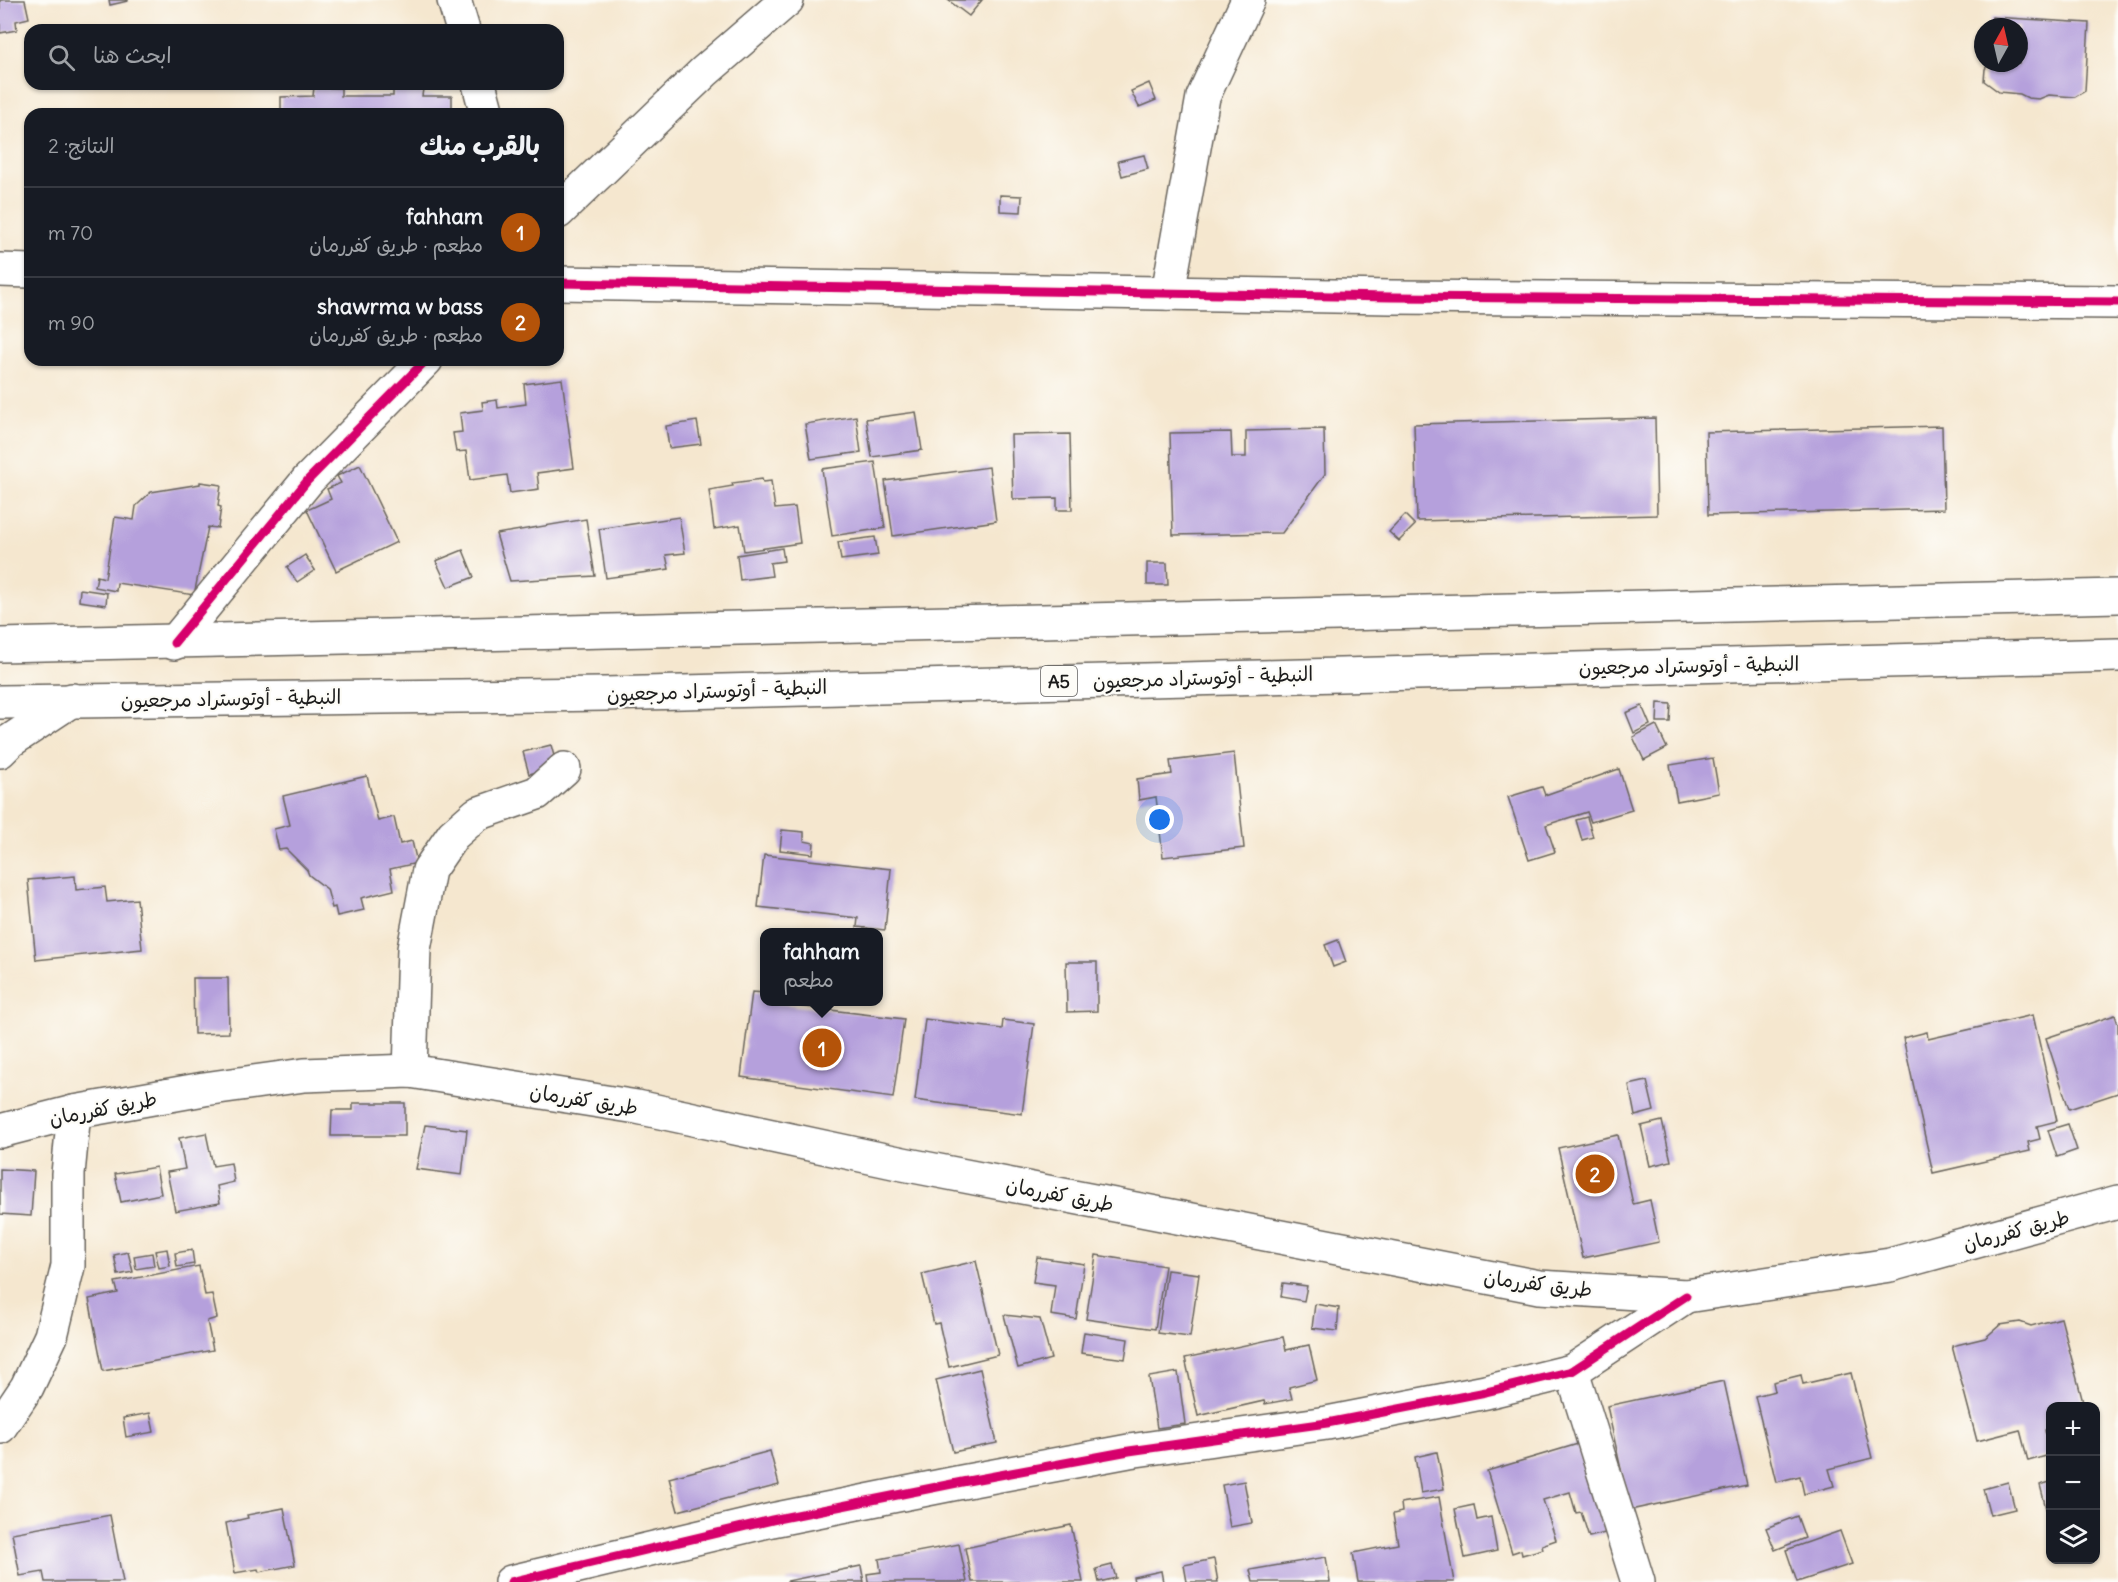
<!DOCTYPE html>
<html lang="ar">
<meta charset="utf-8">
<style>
body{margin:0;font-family:Delius,"Playpen Sans Arabic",sans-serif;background:#242831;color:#f1f3f6;direction:rtl}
.controls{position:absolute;right:18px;bottom:18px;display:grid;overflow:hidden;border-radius:12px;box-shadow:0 2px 4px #0004}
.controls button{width:54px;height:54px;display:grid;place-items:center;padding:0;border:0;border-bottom:2px solid #363941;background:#171b24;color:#f1f3f6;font:30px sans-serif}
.compass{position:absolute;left:1974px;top:18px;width:54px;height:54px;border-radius:50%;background:#171b24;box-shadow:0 2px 4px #0004;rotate:8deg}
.you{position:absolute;left:1160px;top:820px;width:21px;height:21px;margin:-15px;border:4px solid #fff;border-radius:50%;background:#1a73e8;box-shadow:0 0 0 9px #1a73e833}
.badge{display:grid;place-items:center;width:39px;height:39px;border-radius:50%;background:#b45309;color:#fff;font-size:20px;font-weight:700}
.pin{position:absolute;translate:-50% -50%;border:3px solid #fff;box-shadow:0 2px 6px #0006}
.popup{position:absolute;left:760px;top:928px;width:123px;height:78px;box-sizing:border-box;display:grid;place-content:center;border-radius:12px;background:#171b24;filter:drop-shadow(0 2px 4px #0005);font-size:20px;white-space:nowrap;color:#9ea1a6}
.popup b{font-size:22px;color:#f1f3f6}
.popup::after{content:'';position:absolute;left:50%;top:100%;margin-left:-12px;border:12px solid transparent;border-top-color:#171b24}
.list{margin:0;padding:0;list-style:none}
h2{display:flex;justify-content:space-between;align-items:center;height:78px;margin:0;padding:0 24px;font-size:26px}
h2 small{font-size:20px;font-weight:400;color:#9ea1a6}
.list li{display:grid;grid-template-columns:39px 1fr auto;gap:18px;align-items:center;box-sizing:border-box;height:90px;padding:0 24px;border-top:2px solid #363941}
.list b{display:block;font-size:22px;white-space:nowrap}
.list p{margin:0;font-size:20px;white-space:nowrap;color:#9ea1a6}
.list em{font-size:20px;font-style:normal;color:#9ea1a6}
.icon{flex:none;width:33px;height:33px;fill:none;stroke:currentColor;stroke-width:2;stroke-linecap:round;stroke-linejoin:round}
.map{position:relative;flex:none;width:2118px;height:1582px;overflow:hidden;direction:ltr}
.search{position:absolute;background:#171b24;box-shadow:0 2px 4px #0004;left:24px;top:24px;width:540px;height:66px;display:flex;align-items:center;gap:15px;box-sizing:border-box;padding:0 21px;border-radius:18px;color:#9ea1a6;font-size:22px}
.panel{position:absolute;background:#171b24;box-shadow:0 2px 4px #0004;left:24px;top:108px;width:540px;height:258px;border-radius:18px;direction:rtl}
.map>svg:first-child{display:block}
.building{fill:#b5a0dc}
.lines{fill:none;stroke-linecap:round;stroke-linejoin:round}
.street-casing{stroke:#68635b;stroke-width:36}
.secondary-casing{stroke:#68635b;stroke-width:36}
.highway-casing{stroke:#68635b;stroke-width:36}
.street{stroke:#fff;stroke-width:33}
.secondary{stroke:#fff;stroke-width:33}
.highway{stroke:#fff;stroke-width:33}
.cycleway-casing{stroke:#fdfcf7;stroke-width:13}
.cycleway{stroke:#d6006c;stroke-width:9}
.labels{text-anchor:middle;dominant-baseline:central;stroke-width:4.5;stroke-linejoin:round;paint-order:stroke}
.shield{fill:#fdfcf7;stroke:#605f5e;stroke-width:1.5}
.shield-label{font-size:18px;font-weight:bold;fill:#1c1c1c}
.street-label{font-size:20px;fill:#1c1c1c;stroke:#fdfcf7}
</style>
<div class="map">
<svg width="2118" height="1582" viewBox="0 0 2118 1582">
<rect width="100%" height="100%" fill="#fdfcf7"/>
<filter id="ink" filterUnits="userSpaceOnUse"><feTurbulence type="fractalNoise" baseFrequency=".0167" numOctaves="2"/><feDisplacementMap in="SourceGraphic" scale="12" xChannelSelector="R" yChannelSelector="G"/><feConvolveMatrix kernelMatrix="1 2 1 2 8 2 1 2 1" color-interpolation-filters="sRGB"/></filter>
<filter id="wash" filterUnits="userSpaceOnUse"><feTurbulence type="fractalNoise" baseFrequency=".008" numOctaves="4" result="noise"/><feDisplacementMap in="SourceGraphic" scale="24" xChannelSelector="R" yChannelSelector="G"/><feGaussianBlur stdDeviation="1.35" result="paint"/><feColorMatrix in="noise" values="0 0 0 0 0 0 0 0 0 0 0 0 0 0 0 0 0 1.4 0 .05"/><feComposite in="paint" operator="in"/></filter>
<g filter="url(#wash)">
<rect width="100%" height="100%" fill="#f5e7cf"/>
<g id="blocks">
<!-- building -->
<g class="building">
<polygon points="0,0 25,0 29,18 16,21 17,30 0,33"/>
<polygon points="109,0 128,0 128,1 110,5"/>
<polygon points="948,0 982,0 969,16"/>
<polygon points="1992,17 2089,23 2085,91 2075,97 2049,95 2039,99 2028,98 2020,94 1999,92 1984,81 1985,69 1989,63 2019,63 2019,27 1991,27"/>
<polygon points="1149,83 1156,100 1139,107 1131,91"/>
<polygon points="314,87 341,88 341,96 393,96 393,89 423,89 422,96 452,96 452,114 281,114 281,97 313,96"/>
<polygon points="1144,155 1148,169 1122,176 1118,161"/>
<polygon points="1000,195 1022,196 1021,212 1000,211"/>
<polygon points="562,379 574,468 537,473 539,489 510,493 507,475 470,480 466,451 456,452 453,433 462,432 460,413 483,410 482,402 497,400 498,408 526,404 524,384"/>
<polygon points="916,412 922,450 872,457 866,419"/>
<polygon points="856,416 861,452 811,459 805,424"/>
<polygon points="1655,418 1657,515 1417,521 1414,424"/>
<polygon points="697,421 701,444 669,448 666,426"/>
<polygon points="1942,426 1944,509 1708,515 1706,432"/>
<polygon points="1324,429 1325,474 1282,533 1173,535 1170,433 1231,432 1232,457 1246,457 1246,431"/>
<polygon points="1070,434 1072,510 1057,510 1057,498 1013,499 1011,435"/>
<polygon points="875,462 885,528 832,536 822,469"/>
<polygon points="360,465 397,542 336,571 307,510 331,499 327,489 341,483 337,476"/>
<polygon points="989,467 996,521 893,536 885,481"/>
<polygon points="762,479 763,482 771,481 775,509 795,507 800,543 744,551 740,525 714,529 709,490 733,486 732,483"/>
<polygon points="200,482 221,485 218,506 221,507 218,528 208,527 194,595 117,583 116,591 95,587 97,576 105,578 115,517 134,520 136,506 151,492 200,484"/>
<polygon points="1405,515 1415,525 1399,541 1389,532"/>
<polygon points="679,517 685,553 666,555 669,569 606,578 599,529"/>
<polygon points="586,519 595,576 510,581 496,534"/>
<polygon points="875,537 878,555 841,560 838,542"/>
<polygon points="782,548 784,561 770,563 772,576 740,580 737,555"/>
<polygon points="463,550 474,577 448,587 436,561"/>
<polygon points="305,555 315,570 297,582 287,567"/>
<polygon points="1147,563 1167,563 1168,585 1147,585"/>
<polygon points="80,589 107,593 106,605 79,601"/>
<polygon points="1658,703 1671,704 1670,722 1657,722"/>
<polygon points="1642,706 1650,725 1634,733 1626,713"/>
<polygon points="1656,725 1667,748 1644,760 1633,737"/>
<polygon points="551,745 557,767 529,774 523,752"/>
<polygon points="1234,753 1244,848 1163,857 1156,797 1139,800 1137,779 1172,774 1170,761"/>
<polygon points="1713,758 1719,793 1677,801 1670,765"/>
<polygon points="1619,769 1632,810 1591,822 1587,812 1546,825 1555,852 1529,860 1508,797 1542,787 1545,795"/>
<polygon points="367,776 378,821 394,817 400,844 412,841 417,863 390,869 394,890 361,898 364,910 337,916 335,907 332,908 327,889 309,875 307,870 286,849 279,850 274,829 290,825 283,796"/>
<polygon points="1587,817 1593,837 1582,840 1576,820"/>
<polygon points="782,830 804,832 804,841 814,843 813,854 780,850"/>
<polygon points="764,855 891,869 885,930 857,927 858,918 758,907"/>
<polygon points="75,876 76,890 105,887 107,902 137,899 142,949 36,960 28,880"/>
<polygon points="1338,940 1346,962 1333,967 1325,945"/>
<polygon points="1066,962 1097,962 1097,1011 1067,1012"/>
<polygon points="193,978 228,978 229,1033 194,1034"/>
<polygon points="752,992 765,993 765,1002 904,1019 893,1098 741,1077"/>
<polygon points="2033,1015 2057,1121 2037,1126 2040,1139 2028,1142 2030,1151 1933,1173 1903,1038 1927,1032 1928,1039"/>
<polygon points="2115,1015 2118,1024 2118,1093 2069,1109 2046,1038"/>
<polygon points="925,1019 1002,1029 1003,1020 1034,1024 1022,1114 915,1100"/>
<polygon points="1647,1081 1654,1111 1635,1116 1629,1085"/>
<polygon points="353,1103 405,1103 405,1136 331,1136 332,1110 353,1110"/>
<polygon points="1662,1121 1671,1161 1650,1166 1641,1126"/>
<polygon points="2068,1124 2077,1150 2057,1157 2048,1130"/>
<polygon points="425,1125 467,1130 462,1175 416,1169"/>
<polygon points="206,1133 213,1166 231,1163 234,1182 217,1186 220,1203 175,1211 167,1172 185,1169 179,1138"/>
<polygon points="1618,1135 1633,1204 1650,1200 1659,1242 1583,1258 1558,1148"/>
<polygon points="156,1167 161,1194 121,1202 115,1174"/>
<polygon points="0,1169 34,1171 31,1216 0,1214"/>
<polygon points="167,1249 170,1266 159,1268 155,1251"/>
<polygon points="192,1250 194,1264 177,1267 175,1253"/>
<polygon points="128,1252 133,1272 118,1275 114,1255"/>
<polygon points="152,1253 154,1266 136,1269 134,1256"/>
<polygon points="1096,1255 1165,1266 1155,1329 1086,1319"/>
<polygon points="1037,1257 1084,1264 1076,1319 1051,1315 1055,1285 1033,1282"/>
<polygon points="976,1261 998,1355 949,1367 939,1323 934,1324 922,1274"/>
<polygon points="199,1266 205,1295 212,1294 217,1318 207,1321 213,1350 103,1371 89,1299 118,1293 115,1282"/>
<polygon points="1167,1270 1199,1274 1190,1337 1158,1333"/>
<polygon points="1283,1283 1307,1286 1304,1301 1281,1297"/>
<polygon points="1315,1304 1339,1308 1337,1331 1312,1328"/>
<polygon points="1004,1315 1040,1319 1051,1359 1018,1368"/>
<polygon points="2061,1318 2084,1406 2050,1406 2050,1429 2045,1430 2050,1455 2028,1461 2020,1430 1977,1441 1952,1346 1985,1338 2000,1325 2020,1322 2031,1326"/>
<polygon points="1084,1332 1128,1339 1125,1359 1081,1353"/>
<polygon points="1283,1337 1286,1350 1309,1345 1317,1380 1289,1387 1292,1399 1265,1404 1264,1401 1198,1416 1185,1358"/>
<polygon points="980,1369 997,1443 953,1452 936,1380"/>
<polygon points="1178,1372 1185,1424 1157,1428 1149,1377"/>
<polygon points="1851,1373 1872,1458 1829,1469 1834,1486 1804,1494 1800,1476 1776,1482 1755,1396 1775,1391 1773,1382 1801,1375 1803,1384"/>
<polygon points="1724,1381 1747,1485 1630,1510 1607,1406"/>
<polygon points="150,1413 154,1432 126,1437 123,1418"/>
<polygon points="1578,1444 1605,1533 1589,1537 1581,1512 1576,1513 1570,1492 1543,1500 1556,1540 1542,1545 1543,1549 1522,1555 1521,1550 1512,1553 1487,1471"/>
<polygon points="770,1451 779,1485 678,1511 669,1478"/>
<polygon points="1437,1452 1444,1489 1421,1493 1415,1457"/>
<polygon points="1244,1481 1252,1523 1230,1527 1222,1485"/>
<polygon points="2008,1482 2015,1509 1990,1515 1983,1489"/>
<polygon points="2050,1482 2050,1511 2047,1512 2040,1485"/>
<polygon points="1439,1497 1454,1582 1358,1582 1353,1553 1398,1544 1393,1514 1402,1512 1401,1503"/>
<polygon points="1474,1505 1477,1520 1491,1517 1497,1551 1465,1558 1455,1509"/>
<polygon points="284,1508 295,1565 259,1572 258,1569 235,1573 226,1523 248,1518 247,1515"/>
<polygon points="110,1515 123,1582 45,1582 43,1572 20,1576 12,1533"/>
<polygon points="1797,1516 1805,1538 1775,1550 1766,1528"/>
<polygon points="1071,1525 1083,1582 972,1582 965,1548"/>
<polygon points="1840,1531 1852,1564 1797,1582 1786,1550"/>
<polygon points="959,1544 967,1582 868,1582 867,1574 881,1572 879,1559"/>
<polygon points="1326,1557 1330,1582 1253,1582 1250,1570"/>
<polygon points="1214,1559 1218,1582 1187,1582 1184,1565"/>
<polygon points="1112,1565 1116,1578 1099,1582 1096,1569"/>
<polygon points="861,1566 864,1582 787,1582 787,1581"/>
<polygon points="1161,1571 1163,1582 1134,1582 1133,1577"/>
</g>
</g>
</g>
<g filter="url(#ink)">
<use href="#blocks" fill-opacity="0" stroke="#68635b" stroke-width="1.5"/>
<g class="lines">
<!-- street casing -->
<g class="street-casing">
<g id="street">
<polyline points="454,0 463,30"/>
<polyline points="479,84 487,114"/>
<polyline points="558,212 704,72 787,0"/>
<polyline points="1168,293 1203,97 1248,0"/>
<polyline points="174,643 308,480 426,360"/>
<polyline points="0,751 10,741 72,700"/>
<polyline points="410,1071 414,949 429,870 453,835 477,814 537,793 564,769"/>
<polyline points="1572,1371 1638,1582"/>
<polyline points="0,1427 27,1387 51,1336 68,1266 68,1174 74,1112"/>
<polyline points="511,1582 772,1520 962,1482 1129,1451 1327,1423 1486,1392 1572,1371 1686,1296"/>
</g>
</g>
<!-- secondary casing -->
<g class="secondary-casing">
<g id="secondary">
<polyline points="0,270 30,271"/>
<polyline points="558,283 1391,297 2118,302"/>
<polyline points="0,1131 74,1112 204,1089 304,1075 410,1071 637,1107 903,1164 1539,1287 1686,1296 1890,1265 2118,1202"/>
</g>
</g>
<!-- highway casing -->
<g class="highway-casing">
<g id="highway">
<polyline points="0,645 2118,596"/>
<polyline points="0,702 605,694 2118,655"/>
</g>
</g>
<!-- street -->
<use href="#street" class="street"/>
<!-- secondary -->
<use href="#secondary" class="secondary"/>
<!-- highway -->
<use href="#highway" class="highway"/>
<!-- cycleway casing -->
<g class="cycleway-casing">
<g id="cycleway">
<polyline points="558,283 1391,297 2118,302"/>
<polyline points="174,643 308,480 426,360"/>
<polyline points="511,1582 772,1520 962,1482 1129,1451 1327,1423 1486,1392 1572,1371 1686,1296"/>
</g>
</g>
<!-- cycleway -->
<use href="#cycleway" class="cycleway"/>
</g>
</g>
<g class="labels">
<!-- shield labels -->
<rect class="shield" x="1041" y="666" width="36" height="30" rx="4.5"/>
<g class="shield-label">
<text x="1059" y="681">A5</text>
</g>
<!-- street labels -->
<g class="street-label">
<text transform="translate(1689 665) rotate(-1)">النبطية - أوتوستراد مرجعيون</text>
<text transform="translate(1203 677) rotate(-2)">النبطية - أوتوستراد مرجعيون</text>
<text transform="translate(717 690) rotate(-2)">النبطية - أوتوستراد مرجعيون</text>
<text transform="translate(231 698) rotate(-1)">النبطية - أوتوستراد مرجعيون</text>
<text transform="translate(584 1099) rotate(9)">طريق كفررمان</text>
<text transform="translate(103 1108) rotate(-11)">طريق كفررمان</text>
<text transform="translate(1060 1194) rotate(11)">طريق كفررمان</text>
<text transform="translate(2016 1230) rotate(-15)">طريق كفررمان</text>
<text transform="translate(1538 1283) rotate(7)">طريق كفررمان</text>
</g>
</g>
</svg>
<div class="controls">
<button>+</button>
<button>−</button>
<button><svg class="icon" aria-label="layers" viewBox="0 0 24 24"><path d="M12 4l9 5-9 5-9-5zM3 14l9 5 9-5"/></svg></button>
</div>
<svg class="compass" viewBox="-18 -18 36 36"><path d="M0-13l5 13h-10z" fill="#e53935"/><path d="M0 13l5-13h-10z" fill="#9ea1a6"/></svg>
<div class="you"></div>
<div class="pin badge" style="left:822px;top:1048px">1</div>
<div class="popup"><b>fahham</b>مطعم</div>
<div class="pin badge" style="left:1595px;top:1174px">2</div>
<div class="search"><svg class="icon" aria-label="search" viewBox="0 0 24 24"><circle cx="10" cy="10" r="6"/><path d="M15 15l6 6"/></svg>ابحث هنا</div>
<section class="panel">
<h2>بالقرب منك<small>النتائج: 2</small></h2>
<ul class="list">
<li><span class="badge">1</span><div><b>fahham</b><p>مطعم · طريق كفررمان</p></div><em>70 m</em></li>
<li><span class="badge">2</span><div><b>shawrma w bass</b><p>مطعم · طريق كفررمان</p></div><em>90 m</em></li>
</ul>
</section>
</div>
